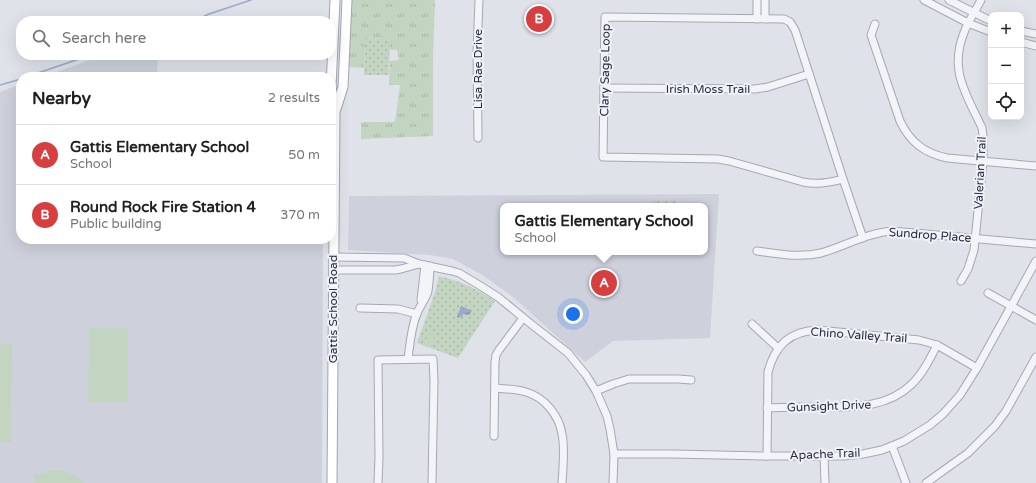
<!DOCTYPE html>
<meta charset="utf-8">
<style>
body{margin:0;font-family:"Varela Round",sans-serif;background:#f2f2f2;color:#202124}
.controls{position:absolute;right:12px;top:12px;display:grid;overflow:hidden;border-radius:8px;box-shadow:0 4px 16px #0002}
.controls button{width:36px;height:36px;display:grid;place-items:center;padding:0;border:0;border-bottom:1px solid #e0e0e0;background:#fff;color:#202124;font:20px sans-serif}
.you{position:absolute;left:573px;top:314px;width:14px;height:14px;margin:-10px;border:3px solid #fff;border-radius:50%;background:#1a73e8;box-shadow:0 0 0 6px #1a73e833}
.badge{display:grid;place-items:center;width:26px;height:26px;border-radius:50%;background:#d63e40;color:#fff;font-size:13px;font-weight:700}
.pin{position:absolute;translate:-50% -50%;border:2px solid #fff;box-shadow:0 1px 4px #0006}
.popup{position:absolute;left:500px;top:203px;width:208px;height:52px;box-sizing:border-box;display:grid;place-content:center;border-radius:8px;background:#fff;filter:drop-shadow(0 1px 3px #0005);font-size:13px;white-space:nowrap;color:#757577}
.popup b{font-size:15px;color:#202124}
.popup::after{content:'';position:absolute;left:50%;top:100%;margin-left:-8px;border:8px solid transparent;border-top-color:#fff}
.list{margin:0;padding:0;list-style:none}
h2{display:flex;justify-content:space-between;align-items:center;height:52px;margin:0;padding:0 16px;font-size:17px}
h2 small{font-size:13px;font-weight:400;color:#757577}
.list li{display:grid;grid-template-columns:26px 1fr auto;gap:12px;align-items:center;box-sizing:border-box;height:60px;padding:0 16px;border-top:1px solid #e0e0e0}
.list b{display:block;font-size:15px;white-space:nowrap}
.list p{margin:0;font-size:13px;white-space:nowrap;color:#757577}
.list em{font-size:13px;font-style:normal;color:#757577}
.icon{flex:none;width:22px;height:22px;fill:none;stroke:currentColor;stroke-width:2;stroke-linecap:round;stroke-linejoin:round}
.map{position:relative;flex:none;width:1036px;height:483px;overflow:hidden}
.search{position:absolute;background:#fff;box-shadow:0 4px 16px #0002;left:16px;top:16px;width:320px;height:44px;display:flex;align-items:center;gap:10px;box-sizing:border-box;padding:0 14px;border-radius:16px;color:#757577;font-size:15px}
.panel{position:absolute;background:#fff;box-shadow:0 4px 16px #0002;left:16px;top:72px;width:320px;height:172px;border-radius:16px}
.map>svg:first-child{display:block}
.built{fill:#ced1dc;fill-rule:evenodd}
.grass{fill:url(#grass-tufts)}
.park{fill:url(#park-dots)}
.pitch{fill:#c3d4c1}
.water{fill:url(#water-waves)}
.lines{fill:none;stroke-linecap:round;stroke-linejoin:round}
.stream{stroke:#9ac;stroke-width:1.5}
.minor-casing{stroke:#a5a8b4;stroke-width:9}
.major-casing{stroke:#9fa5b6;stroke-width:11}
.minor{stroke:#f3f4f8;stroke-width:7}
.major{stroke:#fff;stroke-width:9}
.labels{text-anchor:middle;dominant-baseline:central;stroke-width:4;stroke-linejoin:round;paint-order:stroke}
.street-label{font-size:12px;fill:#282e42;stroke:#f0f2f7}
</style>
<div class="map">
<svg width="1036" height="483" viewBox="0 0 1036 483">
<defs>
<pattern id="grass-tufts" width="24" height="20" patternUnits="userSpaceOnUse"><rect width="24" height="20" fill="#c3d4c1"/><path d="M3 7l-1-3M5 7V3M7 7l1-3M15 17l-1-3M17 17v-4M19 17l1-3" fill="none" stroke="#a8b6a7"/></pattern>
<pattern id="park-dots" width="8" height="8" patternUnits="userSpaceOnUse"><rect width="8" height="8" fill="#c3d4c1"/><path d="M2 2h.1M6 6h.1" fill="none" stroke="#a8b6a7" stroke-width="1.8" stroke-linecap="round"/></pattern>
<pattern id="water-waves" width="16" height="10" patternUnits="userSpaceOnUse"><rect width="16" height="10" fill="#9ac"/><path d="M0 5q4-4 8 0t8 0" fill="none" stroke="#7d8ba7"/></pattern>
</defs>
<rect width="100%" height="100%" fill="#e0e2ea"/>
<!-- built -->
<g class="built">
<polygon points="105,55 158,55 157,77 42,77"/>
<polygon points="21,84 21,239 323,239 322,483 0,483 0,92"/>
<path d="M719,194L710,338L613,341L585,362L514,298L484,276L453,259L430,255L348,250L349,196ZM503,206H705V252H503Z"/>
</g>
<!-- grass -->
<polygon class="grass" points="351,0 435,0 433,58 433,136 361,139 361,122 395,122 400,85 389,85 390,61 399,60 397,50 390,50 390,39 365,38 364,68 349,67"/>
<!-- park -->
<g class="park">
<polygon points="365,38 390,39 389,75 364,75"/>
<rect x="651" y="201" width="27" height="5"/>
<path d="M439,276C463,282 475,288 495,301L458,358L417,343L436,289Z"/>
</g>
<!-- pitch -->
<g class="pitch">
<polygon points="89,328 128,328 128,402 88,402"/>
<polygon points="428,333 435,335 431,347 424,345"/>
<polygon points="0,344 12,344 11,442 0,442"/>
<path d="M51,470C64,470 75,473 84,483H34V474H40Z"/>
</g>
<!-- water -->
<polygon class="water" points="461,306 472,311 469,315 463,314 462,317 460,316 459,318 457,317"/>
<g class="lines">
<!-- stream -->
<g class="stream">
<polyline points="194,21 209,14 251,0"/>
<polyline points="26,77 91,55"/>
<polyline points="0,85 21,79"/>
</g>
<!-- minor casing -->
<g class="minor-casing">
<g id="minor">
<polyline points="924,0 968,23 991,32"/>
<polyline points="949,0 991,21"/>
<polyline points="757,19 757,0"/>
<polyline points="765,19 765,0"/>
<path d="M875,24L871,35L900,121C910,142 924,153 947,158L1036,166"/>
<polyline points="1021,31 1036,34"/>
<polyline points="1021,42 1036,46"/>
<polyline points="604,88 755,89 768,87 809,74"/>
<polyline points="478,138 477,52 479,0"/>
<path d="M843,179C829,183 817,185 803,182L729,161L718,159L603,157L605,17L784,19L790,22L795,30L843,179L863,238"/>
<path d="M757,251C778,254 800,258 821,253C845,246 867,233 892,231L1036,244"/>
<polyline points="334,257 404,258 419,264 452,271 459,273 479,285 498,297 531,324 568,353 586,375 596,391 607,416 610,429 614,454 613,483"/>
<polyline points="334,270 395,270 401,269 419,264"/>
<path d="M961,281L968,269L974,250L983,161V135L982,128C966,93 948,70 965,30C969,20 976,10 981,0"/>
<polyline points="988,293 1036,320"/>
<polyline points="421,300 425,265"/>
<polyline points="360,308 398,309 417,314"/>
<polyline points="752,324 778,348"/>
<path d="M408,359C410,343 411,328 417,313C420,306 426,299 428,291C429,283 430,274 430,266"/>
<path d="M495,388C505,389 516,389 526,392C544,397 559,415 562,434C565,448 563,468 562,483"/>
<polyline points="596,391 613,384 629,379 678,379 691,380"/>
<path d="M767,408C784,407 802,407 819,407C852,407 886,409 912,384C923,373 930,359 937,345"/>
<polyline points="494,436 495,362 496,355 499,350 523,318"/>
<polyline points="892,446 906,483"/>
<polyline points="614,454 673,454 767,456 844,456 863,454 882,450 904,441 930,425 943,414 960,395 977,368 1036,261"/>
<path d="M767,456L768,372C775,345 790,331 818,330L919,340L937,345L977,368"/>
<polyline points="824,456 825,483"/>
<polyline points="378,483 379,457 378,360 433,359 434,381 432,483"/>
<polyline points="926,483 968,453 995,426 1006,411 1036,357"/>
</g>
</g>
<!-- major casing -->
<g class="major-casing">
<g id="major">
<polyline points="336,109 343,87 347,0"/>
<polyline points="332,483 335,110 331,87 335,0"/>
</g>
</g>
<!-- minor -->
<use href="#minor" class="minor"/>
<!-- major -->
<use href="#major" class="major"/>
</g>
<g class="labels">
<!-- street labels -->
<g class="street-label">
<text transform="translate(478 69) rotate(-90)">Lisa Rae Drive</text>
<text transform="translate(605 70) rotate(-89)">Clary Sage Loop</text>
<text x="708" y="89">Irish Moss Trail</text>
<text transform="translate(980 173) rotate(-87)">Valerian Trail</text>
<text transform="translate(930 235) rotate(4)">Sundrop Place</text>
<text transform="translate(333 309) rotate(-90)">Gattis School Road</text>
<text transform="translate(859 335) rotate(4)">Chino Valley Trail</text>
<text transform="translate(829 406) rotate(-2)">Gunsight Drive</text>
<text transform="translate(825 454) rotate(-2)">Apache Trail</text>
</g>
</g>
</svg>
<div class="controls">
<button>+</button>
<button>−</button>
<button><svg class="icon" aria-label="locate" viewBox="0 0 24 24"><circle cx="12" cy="12" r="6"/><path d="M12 2v4M12 18v4M2 12h4M18 12h4"/></svg></button>
</div>
<div class="you"></div>
<div class="pin badge" style="left:604px;top:283px">A</div>
<div class="popup"><b>Gattis Elementary School</b>School</div>
<div class="pin badge" style="left:539px;top:19px">B</div>
<div class="search"><svg class="icon" aria-label="search" viewBox="0 0 24 24"><circle cx="10" cy="10" r="6"/><path d="M15 15l6 6"/></svg>Search here</div>
<section class="panel">
<h2>Nearby<small>2 results</small></h2>
<ul class="list">
<li><span class="badge">A</span><div><b>Gattis Elementary School</b><p>School</p></div><em>50 m</em></li>
<li><span class="badge">B</span><div><b>Round Rock Fire Station 4</b><p>Public building</p></div><em>370 m</em></li>
</ul>
</section>
</div>
